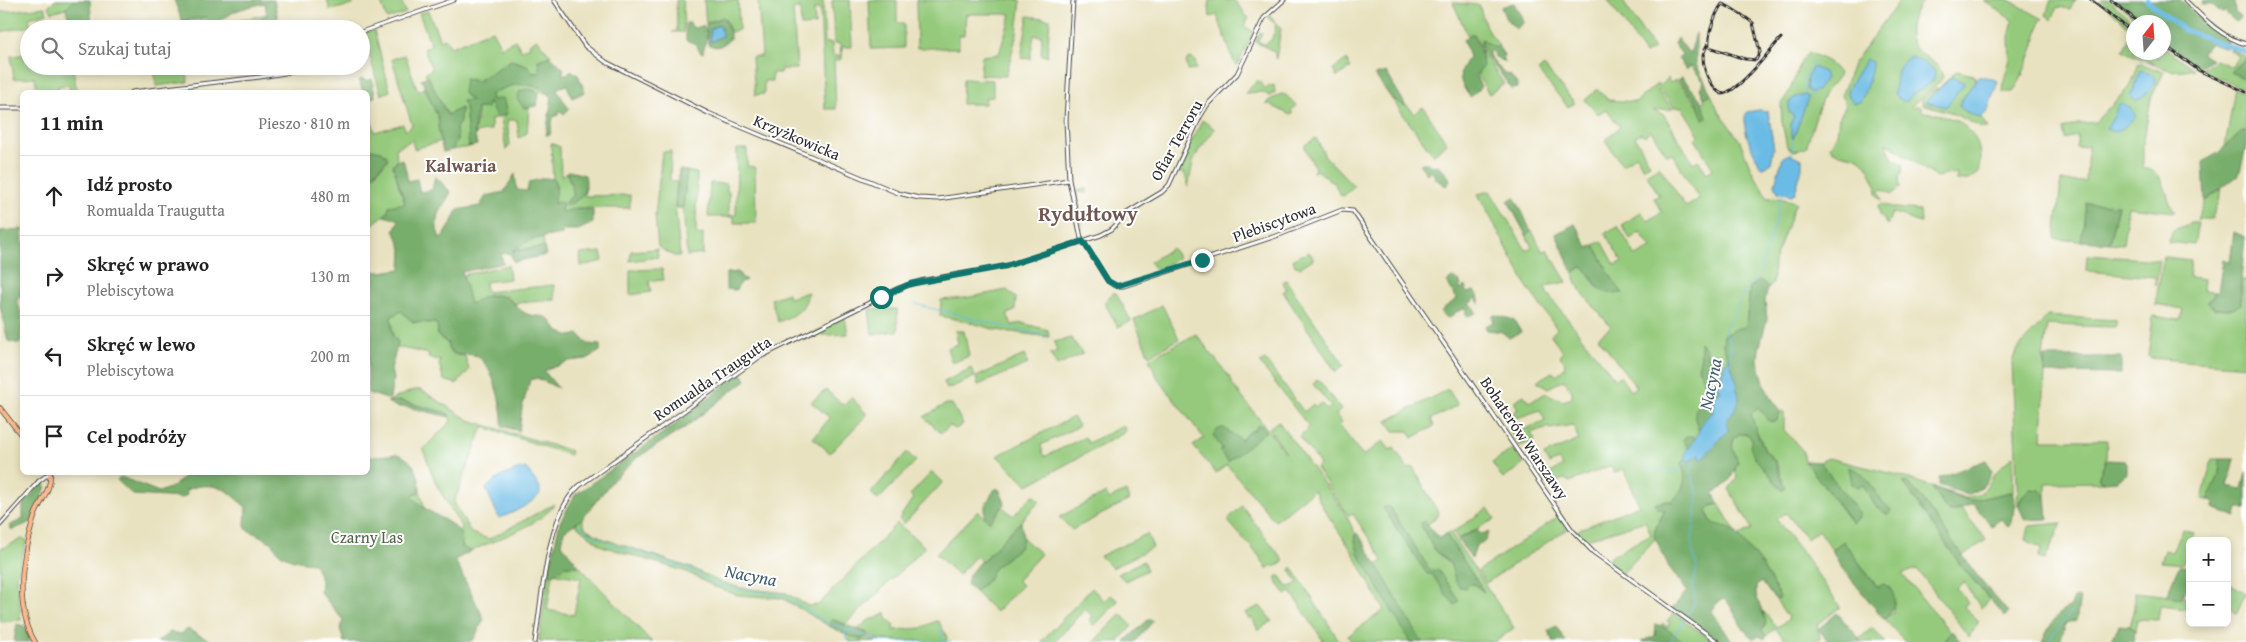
<!DOCTYPE html>
<html lang="pl">
<meta charset="utf-8">
<style>
body{margin:0;font-family:"Gentium Book Plus",serif;background:#f6f6f6;color:#222}
.controls{position:absolute;right:15px;bottom:15px;display:grid;overflow:hidden;border-radius:8px;box-shadow:0 2px 8px #0003}
.controls button{width:45px;height:45px;display:grid;place-items:center;padding:0;border:0;border-bottom:1px solid #e0e0e0;background:#fff;color:#222;font:25px sans-serif}
.compass{position:absolute;left:2126px;top:15px;width:45px;height:45px;border-radius:50%;background:#fff;box-shadow:0 2px 8px #0003;rotate:17deg}
.stop{position:absolute;width:15px;height:15px;margin:-11px;border:4px solid #0f766e;border-radius:50%;background:#fff}
.stop.end{background:#0f766e;border-color:#fff;box-shadow:0 1px 5px #0008}
.list{margin:0;padding:0;list-style:none}
h2{display:flex;justify-content:space-between;align-items:center;height:65px;margin:0;padding:0 20px;font-size:21px}
h2 small{font-size:16px;font-weight:400;color:#767676}
.list li{display:grid;grid-template-columns:32px 1fr auto;gap:15px;align-items:center;box-sizing:border-box;height:80px;padding:0 20px;border-top:1px solid #e0e0e0}
.list b{display:block;font-size:19px;white-space:nowrap}
.list p{margin:0;font-size:16px;white-space:nowrap;color:#767676}
.list em{font-size:16px;font-style:normal;color:#767676}
.icon{flex:none;width:28px;height:28px;fill:none;stroke:currentColor;stroke-width:2;stroke-linecap:round;stroke-linejoin:round}
.map{position:relative;flex:none;width:2246px;height:642px;overflow:hidden}
.search{position:absolute;background:#fff;box-shadow:0 2px 8px #0003;left:20px;top:20px;width:350px;height:55px;display:flex;align-items:center;gap:12px;box-sizing:border-box;padding:0 18px;border-radius:28px;color:#767676;font-size:19px}
.panel{position:absolute;background:#fff;box-shadow:0 2px 8px #0003;left:20px;top:90px;width:350px;height:385px;border-radius:8px}
.map>svg:first-child{display:block}
.green{fill:#95ca7c;stroke:#607a54;fill-rule:evenodd}
.forest{fill:#78ae6c;stroke:#526c4c;fill-rule:evenodd}
.water{fill:#6abbe5;stroke:#4a7388}
.lines{fill:none;stroke-linecap:round;stroke-linejoin:round}
.stream{stroke:#6abbe5;stroke-width:1}
.river{stroke:#6abbe5;stroke-width:5}
.minor-casing{stroke:#484641;stroke-width:5}
.major-casing{stroke:#484641;stroke-width:5.5}
.minor{stroke:#fff;stroke-width:3}
.major{stroke:#fcba8d;stroke-width:4}
.rail-casing{stroke:#2b2b2b;stroke-width:3}
.rail{stroke:#fff;stroke-width:1;stroke-dasharray:4;stroke-linecap:butt}
.route{stroke:#0f766e;stroke-width:6}
.labels{text-anchor:middle;dominant-baseline:central;stroke-width:4;stroke-linejoin:round;paint-order:stroke}
.street-label{font-size:16px;fill:#2b2b2b;stroke:#fff}
.park-label{font-size:16px;fill:#506347;stroke:#fff}
.neighbourhood-label{font-size:18px;font-weight:bold;fill:#705751;stroke:#fff}
.water-label{font-size:18px;font-style:italic;fill:#415d6c;stroke:#fff}
.district-label{font-size:21px;font-weight:bold;fill:#705751;stroke:#fff}
</style>
<div class="map">
<svg width="2246" height="642" viewBox="0 0 2246 642">
<rect width="100%" height="100%" fill="#fff"/>
<filter id="ink" filterUnits="userSpaceOnUse"><feTurbulence type="fractalNoise" baseFrequency=".02" numOctaves="2"/><feDisplacementMap in="SourceGraphic" scale="10" xChannelSelector="R" yChannelSelector="G"/><feConvolveMatrix kernelMatrix="1 2 1 2 8 2 1 2 1" color-interpolation-filters="sRGB"/></filter>
<filter id="wash" filterUnits="userSpaceOnUse"><feTurbulence type="fractalNoise" baseFrequency=".0096" numOctaves="4" result="noise"/><feDisplacementMap in="SourceGraphic" scale="20" xChannelSelector="R" yChannelSelector="G"/><feGaussianBlur stdDeviation="1.12" result="paint"/><feColorMatrix in="noise" values="0 0 0 0 0 0 0 0 0 0 0 0 0 0 0 0 0 1.4 0 .05"/><feComposite in="paint" operator="in"/></filter>
<g filter="url(#wash)">
<rect width="100%" height="100%" fill="#e9e2c0"/>
<!-- green -->
<g class="green">
<polygon points="56,0 74,0 66,8 52,12 48,6"/>
<polygon points="327,0 352,0 353,5 330,10"/>
<polygon points="380,0 401,0 406,13 387,19"/>
<polygon points="676,0 683,0 684,32 672,32 677,31"/>
<polygon points="704,0 738,0 739,30 730,32 726,20 712,20 706,24"/>
<polygon points="758,0 823,0 825,43 832,43 833,56 841,56 840,44 834,43 832,0 850,0 852,47 842,47 842,57 840,60 834,60 836,109 825,109 820,9 814,9 815,25 801,26 800,8 793,10 797,69 781,69 780,73 772,73 772,81 764,81 764,94 755,95 752,57 762,56"/>
<polygon points="869,0 897,0 897,23 904,23 904,48 871,49"/>
<polygon points="916,0 1021,0 1017,33 1006,76 980,75 982,56 999,54 1011,14 966,14 964,35 959,35 959,48 917,48"/>
<polygon points="1210,0 1234,0 1244,12 1243,14 1249,18 1244,26 1254,32 1237,66 1234,62 1217,15 1210,17 1209,7"/>
<polygon points="1608,0 1622,0 1654,49 1645,54"/>
<path d="M1900,0H1925C1911,10 1904,35 1916,49C1926,60 1939,61 1943,77C1937,89 1920,96 1911,107L1912,109L1916,106L1921,107L1923,112C1959,115 1988,134 1978,173L1968,180H1956L1957,173L1936,177C1917,165 1906,154 1886,143L1893,159L1903,164L1902,173L1899,175L1900,188L1891,195L1889,192L1881,189L1879,191L1882,201L1876,194C1878,187 1876,186 1873,179C1863,152 1857,159 1833,151L1830,147L1837,134L1839,118L1845,107L1842,94L1853,64Z"/>
<path d="M1984,0H2009L2043,19L2040,21C2041,29 2020,85 2013,92H2003L2004,80L2010,59L2009,37L2013,21Z"/>
<polygon points="2051,0 2075,0 2070,9 2057,7 2052,20 2046,15"/>
<polygon points="2100,0 2109,0 2134,22 2133,31"/>
<polygon points="1453,3 1479,5 1486,27 1499,46 1495,48 1482,39 1481,48 1474,34 1468,36"/>
<polygon points="45,7 47,13 29,18 31,26 0,32 0,12"/>
<polygon points="428,11 440,40 445,38 451,47 492,30 501,47 515,40 521,50 529,47 529,44 537,39 551,56 538,60 540,72 533,73 502,66 477,81 471,79 471,100 462,101 465,107 469,147 452,150 457,140 456,128 460,122 461,108 448,115 425,73 432,69 424,49 431,45 419,13"/>
<polygon points="267,14 250,27 252,29 205,29"/>
<polygon points="1028,16 1050,19 1047,56 1041,55 1042,36 1034,35 1030,59 1021,58"/>
<polygon points="1270,16 1281,29 1276,59 1274,51 1255,42 1260,32 1262,33 1258,41 1266,45 1268,42 1270,42 1276,29 1275,28 1276,24 1268,18"/>
<polygon points="206,17 212,25 185,29 182,21"/>
<polygon points="374,30 390,91 381,95 363,33"/>
<polygon points="2131,33 2133,35 2134,52 2154,53 2159,58 2160,53 2164,52 2164,47 2194,69 2171,71 2123,51"/>
<polygon points="2231,49 2246,57 2230,72 2246,79 2246,90 2199,69 2216,60 2232,67 2238,55 2229,50"/>
<polygon points="1481,50 1504,84 1489,94 1478,76"/>
<path d="M1809,52L1829,62L1839,73C1836,84 1828,86 1824,95C1816,112 1812,130 1806,148L1794,151L1787,147L1782,122L1781,104L1789,92L1802,60Z"/>
<polygon points="29,54 29,66 76,68 73,69 77,92 70,92 69,85 58,86 59,92 37,92 35,77 14,79 11,56"/>
<polygon points="405,55 418,91 425,88 439,120 438,127 442,141 414,149 412,140 396,148 397,161 394,163 398,184 405,203 388,212 368,228 368,196 370,190 368,181 387,161 386,155 371,149 368,155 368,109 375,132 403,124 406,131 412,125 392,59"/>
<polygon points="1190,58 1195,60 1196,70 1188,71 1186,61"/>
<polygon points="1346,60 1351,68 1337,77 1333,69"/>
<path d="M2139,63L2164,72L2151,98L2143,145V168C2146,169 2152,170 2155,172C2167,181 2166,201 2175,212L2128,207L2123,244L2109,243L2118,206L2087,203L2081,241L2055,239L2061,181L2086,182L2088,146L2076,148L2078,135L2065,139L2063,129L2078,124L2095,122L2131,85Z"/>
<polygon points="154,66 187,66 188,82 156,86"/>
<polygon points="1544,66 1575,103 1568,107 1538,71"/>
<polygon points="1956,71 1974,75 1976,79 1959,104 1962,110 1981,118 1988,128 1982,128 1950,112 1922,104 1922,99 1937,88 1937,90"/>
<path d="M1667,78L1670,83L1676,80L1696,103L1705,101L1704,98L1711,94L1718,110L1740,141L1751,169L1768,198L1775,197L1796,202L1774,262L1773,283L1768,288L1763,282L1750,288L1746,325L1743,328C1730,330 1726,332 1723,345L1729,359L1726,371L1720,377C1710,375 1709,366 1708,357L1701,356V376L1708,388L1699,398L1695,419L1700,434L1685,472V481L1682,490L1673,501H1661L1665,510L1655,530V539L1622,574L1608,563L1609,558L1651,534L1645,521L1584,540L1572,530L1576,531L1639,505L1624,469L1614,473L1612,467L1609,466L1570,482L1564,479L1547,485L1543,477L1563,466L1558,460L1549,464L1544,455L1579,440L1573,425L1549,429L1548,427L1531,433L1535,440L1520,446L1508,429L1516,422L1524,430L1545,420L1540,410L1517,418L1513,413L1518,409L1514,401L1524,395L1529,402L1546,393L1563,401L1572,398V391L1564,380L1548,388L1537,381L1552,372L1556,375L1564,369L1565,362L1560,357L1563,352L1551,335L1557,329L1528,288L1478,194L1490,191L1526,250L1532,247L1526,235L1532,231L1543,252L1547,249L1567,282L1545,286L1547,293L1615,379L1620,376L1630,391L1636,387L1598,337L1611,327L1580,290L1573,273L1581,267L1585,268L1597,287L1622,292C1609,279 1604,261 1594,245L1602,241L1615,265L1622,262L1605,233L1618,226L1636,256L1651,248L1640,232L1630,239L1622,225L1641,212L1648,221L1662,212L1654,198L1659,195L1646,174L1659,166L1686,207L1699,199L1672,153L1667,155L1651,131L1644,136L1641,133L1635,137L1650,164L1643,168L1636,155L1622,165L1605,140L1620,127L1606,109L1598,114L1585,100L1598,89L1608,100L1636,102L1658,83L1659,86ZM1659,90L1674,107H1682L1699,135L1695,139L1713,169L1707,173L1698,160L1693,163L1664,115L1653,110L1673,109L1658,92Z"/>
<polygon points="963,79 993,80 993,97 985,98 985,104 962,104"/>
<polygon points="1257,81 1261,82 1264,88 1274,85 1275,93 1269,96 1263,92 1245,93"/>
<path d="M524,83L545,89L546,93L539,91V95C533,88 528,89 520,91L524,108L529,107L527,133L519,138L517,120H507L510,145L506,150L501,118L507,114L492,100L490,94L514,84Z"/>
<polygon points="2235,89 2246,93 2246,132 2242,131 2225,147"/>
<polygon points="1281,94 1286,95 1296,105 1291,111 1293,114 1290,115 1269,104 1266,105 1268,101"/>
<polygon points="1391,98 1404,105 1405,104 1414,114 1423,107 1447,143 1433,155"/>
<polygon points="489,100 496,118 491,119 491,130 476,133 476,135 474,132 477,121 477,108 487,108"/>
<polygon points="1202,120 1215,129 1199,150 1193,162 1188,187 1185,174 1177,172"/>
<path d="M1316,138L1325,156L1354,186L1344,196L1340,195L1334,182C1327,180 1323,173 1316,170L1313,173L1315,168L1305,148V145Z"/>
<path d="M551,143L560,147L561,176L567,172L574,195L565,202L568,205C577,200 583,196 586,186L584,196L630,195V208H577L564,213L554,205V202L557,185L553,179Z"/>
<polygon points="737,149 747,149 747,166 755,167 756,223 734,223 734,217 708,217 710,183 727,184 727,192 729,192 729,215 736,215"/>
<polygon points="671,151 670,181 677,182 675,204 680,256 674,256 658,247 655,216 662,152"/>
<polygon points="687,171 697,173 696,228 697,235 703,234 703,254 687,256 683,209"/>
<polygon points="1087,188 1087,193 1076,192 1082,229 1074,192"/>
<polygon points="2222,189 2212,219 2197,219 2205,201"/>
<path d="M1881,204L1896,208L1920,210L1921,223C1910,221 1903,214 1892,213L1887,225L1880,215L1878,205Z"/>
<polygon points="2192,223 2198,223 2194,245 2168,242 2173,230"/>
<polygon points="543,237 544,247 511,251 527,241"/>
<polygon points="1172,248 1179,258 1155,270 1150,262"/>
<polygon points="657,249 658,257 630,261 631,251"/>
<polygon points="601,252 603,261 581,266 580,254"/>
<polygon points="1309,252 1313,257 1313,259 1301,267 1295,266 1293,259"/>
<polygon points="2087,255 2160,260 2156,285 2155,277 2086,271"/>
<polygon points="2164,257 2191,260 2189,277 2204,279 2203,291 2215,292 2212,298 2208,303 2214,309 2219,309 2242,299 2241,280 2246,280 2246,366 2150,358 2148,356 2153,316 2180,320 2183,309 2155,304"/>
<polygon points="508,265 510,279 485,282 486,292 554,285 555,300 516,303 516,305 506,296 469,305 463,275"/>
<polygon points="662,269 664,280 649,281 651,292 630,295 630,270"/>
<polygon points="1286,280 1344,365 1336,372 1283,292 1286,289 1283,282"/>
<polygon points="1007,290 1016,298 1015,311 1007,314 1012,325 1022,323 1048,330 1049,337 996,330 969,322 940,316 941,300 965,298"/>
<path d="M808,292C805,312 794,315 778,322L771,299L788,293L789,298Z"/>
<polygon points="1113,293 1116,293 1131,321 1118,327 1104,302"/>
<polygon points="1162,305 1179,339 1149,356 1134,320"/>
<polygon points="869,309 897,309 898,331 872,334"/>
<polygon points="401,311 413,322 435,323 438,327 437,335 448,344 448,349 455,355 465,356 469,370 457,384 444,380 439,364 441,361 428,358 429,354 397,347 398,342 393,336 391,317"/>
<path d="M2047,316L2116,320V327L2047,325L2043,358L2045,373L2042,440H2107L2106,460L2099,476V479L2104,482L2046,483V496L2040,490L2029,489L2024,494L2018,505L2012,362C2017,343 2036,333 2047,316Z"/>
<polygon points="845,318 848,334 810,336 810,334"/>
<polygon points="955,331 964,331 969,356 952,363 947,348 958,344"/>
<polygon points="1196,334 1230,378 1232,382 1231,383 1286,453 1269,428 1278,421 1344,511 1356,535 1377,565 1383,561 1380,555 1353,514 1349,516 1316,468 1320,464 1299,437 1309,427 1260,363 1265,360 1304,412 1313,404 1316,407 1321,403 1327,410 1331,406 1313,384 1318,379 1341,410 1336,415 1342,423 1339,425 1363,456 1383,441 1390,450 1394,448 1408,469 1413,467 1439,514 1428,524 1425,521 1421,523 1434,550 1452,566 1456,582 1474,584 1483,591 1446,534 1450,532 1514,628 1495,642 1352,642 1348,636 1384,610 1352,551 1323,508 1314,490 1275,521 1227,465 1216,473 1193,446 1204,438 1171,396 1157,377 1149,359"/>
<polygon points="1071,338 1083,354 1057,366 1050,354 1057,351 1054,342"/>
<polygon points="1024,355 1028,364 978,385 976,377"/>
<polygon points="971,368 975,377 947,389 944,382"/>
<polygon points="1448,389 1458,405 1431,419 1434,426 1413,438 1409,431 1394,431 1387,421"/>
<path d="M414,390H421L469,420L571,451L570,455L483,427L454,502L471,533L489,539L554,504C542,525 494,540 471,551L463,548L458,530L461,531L462,528L436,484L423,449L451,421L449,414L409,403L388,401Z"/>
<polygon points="826,390 843,405 851,397 866,413 865,417 830,453 813,438 830,418 811,402"/>
<polygon points="946,404 952,404 963,424 956,429 950,426 941,433 924,417"/>
<path d="M1758,407L1770,422L1777,420L1780,412L1784,411V430L1803,451L1805,461L1852,523L1861,516L1820,462L1828,458L1894,474L1966,498C1987,495 1987,483 1998,470C2002,465 2008,461 2013,456V494L2011,492L1970,501L1933,489L1946,509L1951,512L1962,509L1986,540L1962,556L1917,492L1959,563L1989,599L1981,608L1964,582L1956,588L1968,602L1964,607L1979,621L1969,637L1917,569L1902,574L1951,633L1943,642H1906L1884,619L1893,613L1894,601L1889,586L1877,587L1843,541L1832,550L1818,530L1807,539L1786,513L1776,519L1807,559L1840,607L1817,625L1820,638L1814,642H1788L1775,629L1766,636L1762,630L1766,624L1763,611L1777,627L1789,619L1774,597L1778,600L1780,597L1763,567L1738,536L1752,529L1729,489L1737,478L1735,468L1738,462L1732,447L1734,438L1739,434H1747L1752,438C1749,458 1764,466 1775,482L1783,480L1776,462L1765,450L1752,420L1751,414Z"/>
<polygon points="1073,417 1079,426 1041,445 1043,454 1046,456 1085,437 1088,443 1123,426 1125,429 1124,433 1028,485 997,456"/>
<polygon points="1513,449 1524,464 1503,479 1492,463"/>
<polygon points="907,452 916,461 878,500 871,493"/>
<polygon points="2212,459 2220,459 2219,475 2208,500 2202,499"/>
<polygon points="932,472 943,482 904,524 899,519 913,498 910,495"/>
<polygon points="420,491 425,509 412,497"/>
<polygon points="1126,491 1129,500 1072,530 1059,517 1106,493 1109,499"/>
<polygon points="1033,495 1040,501 982,562 976,556 958,575 936,554 978,511 990,522 1003,507 1013,516"/>
<path d="M1719,504L1737,534C1724,523 1711,530 1707,510L1709,507Z"/>
<polygon points="1242,506 1284,561 1274,567 1272,565 1267,569 1259,556 1227,520"/>
<polygon points="1488,508 1495,519 1458,539 1453,532"/>
<polygon points="1558,517 1567,529 1486,583 1478,571"/>
<polygon points="582,519 585,528 604,539 691,568 720,582 741,588 786,593 808,606 818,605 897,523 925,547 846,624 831,619 829,626 782,598 737,595 713,586 687,572 602,546 575,524"/>
<polygon points="2062,523 2045,560 2038,558 2042,548 2026,540 2029,526"/>
<polygon points="2183,529 2194,532 2183,564 2161,562 2165,550 2172,552"/>
<polygon points="1147,534 1153,547 1112,568 1100,556"/>
<polygon points="1023,538 1041,554 1017,580 1022,585 996,612 975,592 987,581 995,567 1020,547"/>
<polygon points="22,539 27,540 16,577 21,620 0,622 0,549"/>
<polygon points="1143,561 1147,570 1125,581 1118,574"/>
<polygon points="566,566 579,566 652,642 539,641 548,574 553,575 547,610 574,615 581,578 553,573"/>
<polygon points="1292,567 1340,642 1324,642 1291,592 1286,595 1275,578 1279,575 1288,588 1298,583 1290,570"/>
<polygon points="2231,584 2246,593 2236,614 2227,605 2227,591"/>
<polygon points="1092,588 1104,601 1111,595 1118,601 1094,626 1089,621 1093,616 1085,609 1055,642 1041,642"/>
<polygon points="2135,592 2187,598 2186,609 2160,606 2158,620 2137,619 2135,632 2130,626 2135,608"/>
<polygon points="1260,606 1272,621 1258,630 1252,618 1249,619 1245,613"/>
<polygon points="886,612 887,618 894,625 893,630 921,628 936,621 939,622 947,637 946,642 879,640 868,635 867,632 857,630 869,620 877,618"/>
<polygon points="1674,613 1710,639 1710,642 1684,642 1661,625 1663,623 1667,627 1670,623 1667,621"/>
<polygon points="1121,614 1132,626 1119,640 1121,642 1093,642"/>
<polygon points="1872,628 1885,642 1860,642 1859,639"/>
<polygon points="844,633 859,639 866,637 877,641 850,642"/>
</g>
<!-- forest -->
<g class="forest">
<polygon points="74,0 90,0 92,29 71,29 66,8"/>
<path d="M174,0H274L280,29H252L250,26L267,16L265,3C253,6 239,8 229,15C221,20 221,21 211,24L206,17L182,21Z"/>
<polygon points="2114,0 2145,0 2183,30 2227,46 2226,48 2212,43 2201,53 2212,59 2196,67 2164,42 2164,22 2140,22"/>
<polygon points="2148,0 2181,0 2196,15 2228,40 2228,45 2185,29"/>
<polygon points="2203,0 2229,0 2234,2 2235,12 2240,18 2236,22 2225,12 2221,13 2212,4 2202,4"/>
<polygon points="1514,3 1524,22 1516,29 1506,19 1501,7"/>
<path d="M723,17L730,32V39C722,45 719,50 708,44L706,24ZM718,24L721,28L722,36L711,42L710,30Z"/>
<polygon points="686,23 690,23 693,28 703,26 707,33 703,53 700,52 696,44 686,40"/>
<path d="M1472,33L1480,49L1483,65L1476,76L1481,87L1470,97C1459,82 1456,73 1469,57L1463,40Z"/>
<polygon points="1696,33 1696,64 1711,94 1704,98 1700,88 1704,82 1691,66 1686,70 1678,58 1682,54 1674,44 1677,38 1690,54"/>
<polygon points="1481,39 1495,48 1498,46 1504,55 1503,58 1504,62 1494,56 1492,50 1489,52 1489,55 1504,74 1510,75 1518,85 1517,88 1512,89 1481,48"/>
<path d="M551,56L564,69L562,74H568L571,70L578,75L585,92L572,98L567,85L558,88L557,90L569,109L564,114L560,111L559,115L553,117L550,135H546L552,96L546,93L544,89C519,82 514,83 491,94L492,100L503,98L507,114L496,118L489,101L487,108H477L474,132L477,145L469,147L465,107L462,101L471,100L463,93L465,79L478,81L511,60L527,65L533,73L540,72L538,60Z"/>
<polygon points="2246,58 2246,79 2230,72"/>
<polygon points="1386,72 1405,104 1405,106 1391,98 1375,75"/>
<polygon points="428,76 447,115 461,108 460,122 456,128 457,140 452,150 443,152 438,127 439,120 421,79"/>
<polygon points="1682,77 1701,100 1707,117 1703,119 1697,102 1678,80"/>
<polygon points="362,79 367,81 372,79 375,97 368,98 368,92 363,92 359,80"/>
<polygon points="528,89 535,91 539,95 537,106 524,108 517,99 520,91"/>
<polygon points="2242,131 2246,132 2246,147 2239,175 2205,201 2203,162 2218,153"/>
<polygon points="371,149 382,151 388,158 368,181 368,155"/>
<path d="M401,159L404,162L408,181L417,179L420,192L432,190L435,176L451,192C443,208 430,221 441,239L450,226L457,210L480,206L486,196L504,192L515,174L517,190L527,191L529,182L545,178L553,179C559,189 554,194 554,204L558,202L563,203L561,211L563,212L577,208L593,210V223L578,230H562V234L532,239L512,251L544,247L546,255L514,262L510,253L501,254L503,263L462,272L470,304C485,296 497,289 513,303C516,306 521,311 525,313C541,321 546,308 557,331L571,336L579,334L588,344L600,345V351L587,359L569,361L544,371L558,388L537,378L530,380L522,408L519,431L502,426C504,410 492,359 474,355C462,353 461,359 448,349V343L437,335L438,327L435,323L413,322L401,311L391,317L393,336L398,342L391,369L393,379L390,398L387,399L368,393V271L380,272L401,269L402,249L394,230L399,220L384,216L388,212L389,206L405,203L393,166L394,163Z"/>
<polygon points="1422,163 1428,163 1431,166 1438,165 1449,177 1450,181 1446,186 1436,179 1432,171 1427,174 1420,165"/>
<polygon points="679,170 687,171 683,209 675,207"/>
<path d="M569,171L585,175C589,192 580,200 566,206L565,202L574,195L567,172Z"/>
<polygon points="1514,197 1521,209 1531,232 1526,235 1508,201"/>
<polygon points="2086,203 2118,205 2109,243 2081,241"/>
<path d="M1575,224L1588,248L1594,245C1604,261 1610,279 1623,293C1597,296 1598,284 1585,268L1581,267L1573,273L1556,234Z"/>
<path d="M22,229C23,244 27,291 17,300L22,318L20,344L8,341L0,306V231Z"/>
<path d="M2234,232L2245,237L2241,280V304C2230,311 2217,313 2208,303V300L2212,298L2215,292L2218,291L2223,260L2230,261Z"/>
<polygon points="738,272 742,278 746,279 745,281 740,282 736,290 726,289 726,273"/>
<polygon points="1452,278 1459,281 1461,285 1459,288 1462,289 1464,286 1467,288 1465,290 1467,293 1474,291 1478,295 1480,305 1476,298 1469,304 1474,308 1476,313 1468,316 1466,314 1466,308 1456,312 1449,318 1443,316 1441,312 1444,308 1457,299 1447,282"/>
<path d="M1759,280L1763,282L1768,288L1765,300L1767,319L1759,349L1758,361L1765,387L1780,412L1777,420L1770,422L1758,407L1751,414L1759,438L1765,450L1775,462L1785,489L1782,490L1754,457L1750,446L1752,438L1747,434H1739L1734,438L1732,446L1738,462C1731,479 1729,485 1713,493L1719,504L1713,505L1707,510L1709,518L1714,524L1731,529L1737,534L1763,567L1780,597L1778,600L1772,596L1762,582L1756,586V595L1766,621L1762,630L1766,636L1765,639L1759,636L1754,639C1737,628 1737,609 1724,599L1718,601L1712,611L1732,642H1721L1672,609L1687,591L1669,567L1654,535L1655,530L1665,510L1657,508L1655,503L1673,501C1683,489 1689,480 1681,464L1691,453L1683,440L1686,436H1693L1697,442C1702,429 1694,425 1695,413C1697,398 1703,399 1708,388L1698,368L1701,356L1700,342L1706,349L1712,372L1720,377L1726,371L1729,359L1723,345L1724,333L1726,334L1737,328H1743L1746,325L1750,288Z"/>
<polygon points="1496,315 1514,320 1521,332 1509,338 1502,332 1487,330 1485,326 1494,322 1492,316"/>
<polygon points="2044,357 2121,357 2121,374 2045,373"/>
<polygon points="741,372 746,380 683,429 638,457 613,480 582,519 564,531 561,543 579,566 566,566 553,575 548,574 560,522 575,495 673,426"/>
<polygon points="400,401 444,412 449,414 450,417 407,407 397,407 387,402"/>
<path d="M1258,425L1262,426L1266,431L1228,462L1220,452L1222,448L1213,436C1215,431 1218,428 1224,428L1241,440L1247,433L1254,430Z"/>
<path d="M397,454C414,459 420,475 420,491L412,497C424,512 449,519 459,531C462,536 462,541 462,547L471,551L455,560L484,619L474,639L469,642H344L340,628L343,620L320,592L321,580L314,563C299,562 278,559 273,543C263,539 257,533 247,530L245,526L246,507C242,504 239,501 235,497C221,484 202,483 186,490L187,495L182,498L133,495L117,480L121,477L159,492L174,486L187,473L368,472V457Z"/>
<polygon points="2220,459 2235,459 2228,486 2242,489 2246,473 2246,509 2238,509 2236,517 2213,508 2214,501 2208,500 2219,475"/>
<path d="M1986,460L1992,471C1988,484 1980,489 1968,495L1939,485V478Z"/>
<polygon points="2106,460 2126,461 2126,474 2121,478 2118,478 2118,481 2104,482 2099,479 2099,476"/>
<polygon points="1805,461 1820,462 1861,516 1852,523"/>
<path d="M1849,467C1866,472 1870,486 1880,498C1883,503 1888,506 1891,510L1888,515L1875,506L1863,485L1857,487L1852,484Z"/>
<path d="M43,482L46,485C45,495 34,510 31,522L12,530L9,526L23,519V504Z"/>
<polygon points="1903,482 1908,483 1917,492 1981,581 2008,612 2005,617 1959,563"/>
<polygon points="1932,488 1970,501 2011,492 2015,500 2012,523 2008,527 2001,519 1992,526 1973,504 1950,512 1946,509"/>
<polygon points="995,489 999,489 1005,503 990,522 985,517 985,505"/>
<polygon points="2029,489 2040,490 2046,496 2048,519 2025,520 2018,505 2024,494"/>
<polygon points="1389,506 1430,570 1438,570 1459,600 1455,605 1446,595 1432,574 1427,574 1383,508"/>
<polygon points="1021,521 1023,538 1020,547 995,567 987,581 975,592 967,585 969,575 981,560 982,562"/>
<polygon points="1425,521 1439,538 1446,534 1484,592 1474,584 1469,584 1466,588 1460,587 1456,582 1450,563 1434,550 1422,527 1421,523"/>
<polygon points="1477,530 1481,534 1489,532 1485,541 1476,545 1472,559 1458,539"/>
<polygon points="1358,533 1422,642 1410,642 1358,553 1354,536"/>
<path d="M1843,541L1877,587L1884,584C1899,592 1896,610 1884,619L1841,567L1832,550Z"/>
<polygon points="2179,566 2190,567 2190,579 2181,598 2166,596"/>
<path d="M2074,598H2080L2076,621L2066,624L2060,642H2042C2047,631 2058,609 2070,608Z"/>
<polygon points="1837,613 1859,638 1860,642 1829,642 1818,629"/>
<polygon points="1150,618 1153,621 1135,642 1124,642"/>
<polygon points="831,619 869,634 863,639 852,637 829,626"/>
<polygon points="17,624 24,626 31,642 14,642"/>
<polygon points="1656,624 1666,628 1684,642 1641,642 1655,636"/>
<polygon points="2119,625 2130,626 2135,632 2133,642 2111,642"/>
<polygon points="1556,626 1566,642 1553,642 1548,631"/>
<polygon points="187,629 214,642 157,642 170,632 181,634"/>
<polygon points="1952,631 1960,641 1961,642 1943,642"/>
</g>
<!-- water -->
<g class="water">
<polygon points="720,24 722,36 710,42 711,29"/>
<path d="M1911,57L1925,63L1935,71L1934,80C1925,89 1914,90 1907,101H1902L1894,94C1896,78 1896,64 1911,57Z"/>
<path d="M1866,59L1872,62C1872,72 1865,94 1860,102L1855,103L1849,98L1847,90Z"/>
<polygon points="1813,67 1824,72 1826,78 1817,91 1809,92 1806,89 1807,76"/>
<path d="M2140,70L2150,73L2156,78C2155,89 2145,95 2136,101L2129,96L2134,90Z"/>
<polygon points="1952,77 1965,83 1946,107 1925,102"/>
<polygon points="1978,77 1986,77 1998,81 1987,112 1981,118 1962,110 1959,104"/>
<path d="M1806,95L1808,98L1793,139C1791,131 1789,123 1794,116L1789,113V102L1795,97Z"/>
<polygon points="2121,104 2130,108 2136,116 2123,128 2114,132 2106,129 2114,116 2118,105"/>
<path d="M1759,110L1768,111L1774,149L1771,163L1764,167L1760,166C1754,151 1739,128 1747,112Z"/>
<polygon points="1790,154 1802,159 1802,168 1795,193 1791,195 1778,192 1775,184 1783,157"/>
<path d="M1729,359L1738,386L1736,388C1744,404 1733,408 1727,422L1728,431L1701,460L1700,454L1689,461L1685,458V452C1699,441 1698,421 1713,412V395L1721,391L1720,388L1716,390L1715,387L1720,383L1724,364Z"/>
<path d="M526,468L540,487V494C533,503 510,515 499,518L486,489C494,478 513,470 526,468Z"/>
</g>
<g class="lines">
<!-- stream -->
<g class="stream">
<polyline points="1805,95 1803,79 1814,60"/>
<polyline points="1808,98 1813,92"/>
<polyline points="1792,155 1793,139"/>
<polyline points="1760,272 1783,193"/>
<path d="M915,303C930,310 944,310 960,315C990,324 1017,329 1048,336"/>
<polyline points="1731,363 1730,342 1724,331 1747,288 1757,276"/>
<polyline points="1643,463 1653,471 1657,472 1663,469 1679,471 1688,459"/>
<polyline points="578,523 589,533 613,545 692,570 709,581 725,587 785,596 828,623 879,641 951,642"/>
<polyline points="842,628 849,642"/>
<polyline points="940,628 943,641"/>
<polyline points="1670,642 1693,606 1695,598 1693,587 1697,565 1693,553 1692,541 1698,497 1691,471 1695,456"/>
<polyline points="2051,642 2052,636 2072,611"/>
</g>
<!-- river -->
<polyline class="river" points="2147,0 2184,30 2246,52"/>
</g>
</g>
<g filter="url(#ink)">
<g class="lines">
<!-- minor casing -->
<g class="minor-casing">
<g id="minor">
<polyline points="554,0 585,46 606,62 708,113 898,193 919,198 938,199 1069,180"/>
<polyline points="1073,0 1066,120 1069,180 1081,238 1108,281 1115,286 1124,286 1279,235 1342,210 1353,211 1572,530 1593,552 1718,642"/>
<path d="M2185,0C2202,17 2222,38 2246,44"/>
<polyline points="361,32 454,0"/>
<polyline points="132,92 260,77 304,70 312,66"/>
<polyline points="0,108 22,108"/>
<polyline points="0,525 39,481 50,473"/>
<path d="M535,642C542,599 546,515 579,486L758,358L899,288L920,281L1006,266L1101,235L1112,229L1127,213L1162,192L1169,185L1200,117L1208,104L1237,74L1264,18L1284,0"/>
</g>
</g>
<!-- major casing -->
<g class="major-casing">
<g id="major">
<polyline points="0,408 22,436"/>
<path d="M35,642C13,604 22,555 35,515C41,500 52,489 50,472"/>
</g>
</g>
<!-- minor -->
<use href="#minor" class="minor"/>
<!-- major -->
<use href="#major" class="major"/>
<!-- rail casing -->
<g class="rail-casing">
<g id="rail">
<polyline points="2091,0 2134,33"/>
<polyline points="2111,0 2138,22"/>
<path d="M1722,4C1726,4 1748,19 1753,23L1760,52L1756,60L1745,59L1709,47C1707,35 1715,14 1722,4Z"/>
<path d="M1709,41C1707,45 1704,51 1703,56C1703,69 1710,88 1722,94C1740,91 1768,52 1781,38"/>
<polyline points="2164,45 2200,71 2246,92"/>
</g>
</g>
<!-- rail -->
<use href="#rail" class="rail"/>
</g>
</g>
<g class="lines" filter="url(#ink)">
<!-- route -->
<polyline class="route" points="881,297 910,284 1006,266 1083,241 1108,281 1117,286 1202,260"/>
</g>
<g class="labels">
<!-- street labels -->
<g class="street-label">
<text transform="translate(797 137) rotate(23)">Krzyżkowicka</text>
<text transform="translate(1176 140) rotate(-61)">Ofiar Terroru</text>
<text transform="translate(1274 222) rotate(-20)">Plebiscytowa</text>
<text transform="translate(712 378) rotate(-34)">Romualda Traugutta</text>
<text transform="translate(1525 438) rotate(56)">Bohaterów Warszawy</text>
</g>
<!-- park labels -->
<g class="park-label">
<text x="367" y="537">Czarny Las</text>
</g>
<!-- neighbourhood labels -->
<g class="neighbourhood-label">
<text x="461" y="165">Kalwaria</text>
</g>
<!-- water labels -->
<g class="water-label">
<text transform="translate(1710 384) rotate(-78)">Nacyna</text>
<text transform="translate(751 575) rotate(11)">Nacyna</text>
</g>
<!-- district labels -->
<g class="district-label">
<text x="1088" y="213">Rydułtowy</text>
</g>
</g>
</svg>
<div class="controls">
<button>+</button>
<button>−</button>
</div>
<svg class="compass" viewBox="-18 -18 36 36"><path d="M0-13l5 13h-10z" fill="#e53935"/><path d="M0 13l5-13h-10z" fill="#767676"/></svg>
<div class="stop" style="left:881px;top:297px"></div>
<div class="stop end" style="left:1202px;top:260px"></div>
<div class="search"><svg class="icon" aria-label="search" viewBox="0 0 24 24"><circle cx="10" cy="10" r="6"/><path d="M15 15l6 6"/></svg>Szukaj tutaj</div>
<section class="panel">
<h2>11 min<small>Pieszo · 810 m</small></h2>
<ul class="list">
<li><svg class="icon" aria-label="ahead" viewBox="0 0 24 24"><path d="M12 20V5M6 11l6-6 6 6"/></svg><div><b>Idź prosto</b><p>Romualda Traugutta</p></div><em>480 m</em></li>
<li><svg class="icon" aria-label="right" viewBox="0 0 24 24"><path d="M7 20v-9h11M14 6l5 5-5 5"/></svg><div><b>Skręć w prawo</b><p>Plebiscytowa</p></div><em>130 m</em></li>
<li><svg class="icon" aria-label="left" viewBox="0 0 24 24"><path d="M17 20v-9H6M10 6l-5 5 5 5"/></svg><div><b>Skręć w lewo</b><p>Plebiscytowa</p></div><em>200 m</em></li>
<li><svg class="icon" aria-label="arrive" viewBox="0 0 24 24"><path d="M6 21V4h12l-3 4 3 4H6"/></svg><div><b>Cel podróży</b></div></li>
</ul>
</section>
</div>
